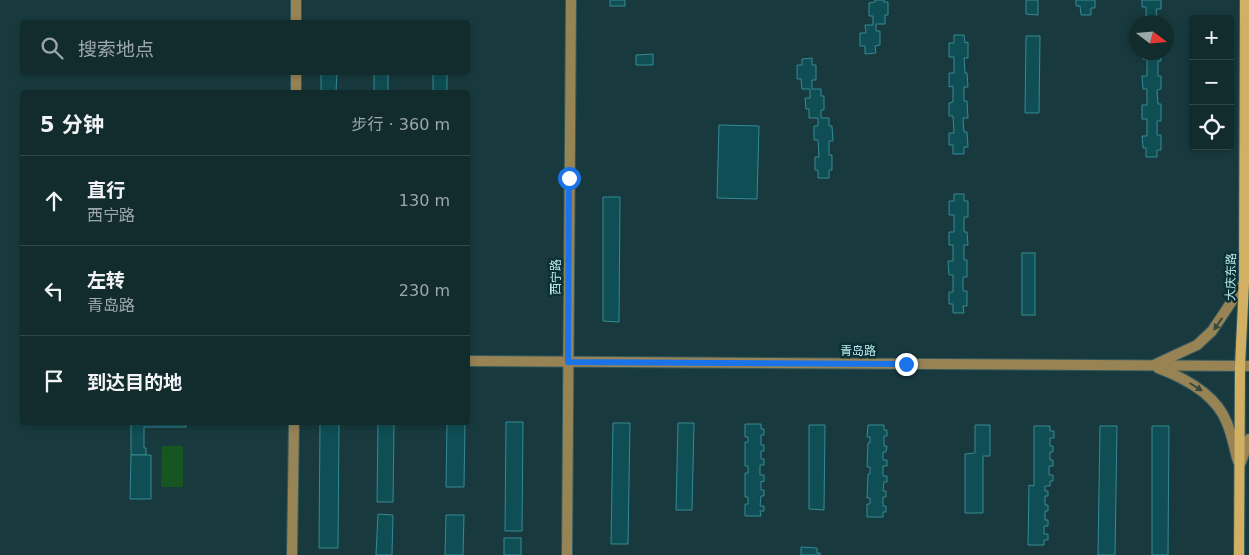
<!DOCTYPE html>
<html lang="zh">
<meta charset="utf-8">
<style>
body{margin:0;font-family:"DejaVu Sans","Noto Sans SC",sans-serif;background:#1b3436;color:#f1f3f6}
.controls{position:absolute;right:15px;top:15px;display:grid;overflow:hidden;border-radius:5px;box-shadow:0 2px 8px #0003}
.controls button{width:45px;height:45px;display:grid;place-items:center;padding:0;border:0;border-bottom:1px solid #31484a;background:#122c2e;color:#f1f3f6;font:25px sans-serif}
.compass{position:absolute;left:1129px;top:15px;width:45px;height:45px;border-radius:50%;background:#122c2e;box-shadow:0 2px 8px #0003;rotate:106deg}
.stop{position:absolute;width:15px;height:15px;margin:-11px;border:4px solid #1a73e8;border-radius:50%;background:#fff}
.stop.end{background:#1a73e8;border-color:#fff;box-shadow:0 1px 5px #0008}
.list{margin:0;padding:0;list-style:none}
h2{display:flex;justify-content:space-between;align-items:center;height:65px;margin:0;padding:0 20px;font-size:21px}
h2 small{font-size:16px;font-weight:400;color:#9ca7aa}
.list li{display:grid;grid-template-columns:32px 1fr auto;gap:15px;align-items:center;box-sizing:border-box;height:90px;padding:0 20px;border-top:1px solid #31484a}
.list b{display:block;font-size:19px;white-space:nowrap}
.list p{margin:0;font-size:16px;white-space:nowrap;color:#9ca7aa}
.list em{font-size:16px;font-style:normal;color:#9ca7aa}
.icon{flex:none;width:28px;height:28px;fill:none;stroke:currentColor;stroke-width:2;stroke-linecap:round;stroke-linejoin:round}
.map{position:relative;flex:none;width:1249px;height:555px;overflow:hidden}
.search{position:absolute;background:#122c2e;box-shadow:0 2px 8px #0003;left:20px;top:20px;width:450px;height:55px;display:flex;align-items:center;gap:12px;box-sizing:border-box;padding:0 18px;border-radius:5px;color:#9ca7aa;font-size:19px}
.panel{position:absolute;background:#122c2e;box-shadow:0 2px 8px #0003;left:20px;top:90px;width:450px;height:335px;border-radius:5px}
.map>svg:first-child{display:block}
.green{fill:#185621}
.building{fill:#0f4e54;stroke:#368a94}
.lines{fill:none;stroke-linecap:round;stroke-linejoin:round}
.tertiary-casing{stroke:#355a5e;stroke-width:12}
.secondary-casing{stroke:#355a5e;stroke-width:12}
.tertiary{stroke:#988355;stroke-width:10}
.secondary{stroke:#d1af63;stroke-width:10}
.oneway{fill:#36493e}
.route{stroke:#1a73e8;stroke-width:6}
.labels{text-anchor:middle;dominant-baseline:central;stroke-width:5;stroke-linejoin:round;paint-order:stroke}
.street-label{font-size:12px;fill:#baeaf0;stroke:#0c3034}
</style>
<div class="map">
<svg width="1249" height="555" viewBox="0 0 1249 555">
<rect width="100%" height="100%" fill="#183a3e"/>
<!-- green -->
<polygon class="green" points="162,446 183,446 183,487 161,487"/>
<!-- building -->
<g class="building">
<rect x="610" y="0" width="15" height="6"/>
<polygon points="875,0 884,0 884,2 888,2 888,15 885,15 885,24 876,24 876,31 880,31 880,45 875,46 876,53 865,54 865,46 860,46 860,33 866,33 865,25 873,25 873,16 869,16 869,3 875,2"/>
<polygon points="1026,0 1038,0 1038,15 1026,14"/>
<polygon points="1076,0 1095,0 1095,8 1091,8 1091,15 1081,15 1080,6 1076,6"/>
<polygon points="1142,0 1161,0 1161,9 1156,9 1157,16 1146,16 1146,7 1142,7"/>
<polygon points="954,35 964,35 965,43 968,42 968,58 964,58 965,73 967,73 968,87 964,87 964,101 967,101 968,118 963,118 964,132 967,132 968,147 964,147 964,154 953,154 953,145 949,145 949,133 954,133 953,116 949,116 949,103 953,102 953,86 949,87 949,73 954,73 954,57 949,57 949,43 954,43"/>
<polygon points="1026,36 1040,36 1039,113 1025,113"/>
<polygon points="1143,52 1161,52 1161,61 1158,61 1158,76 1161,76 1161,89 1157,90 1158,104 1161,104 1161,121 1157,121 1157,135 1161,135 1161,150 1157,150 1157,157 1146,157 1146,148 1143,148 1142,136 1147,136 1147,119 1142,119 1142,105 1147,105 1147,89 1143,89 1142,76 1147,76 1147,59 1143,59"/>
<polygon points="653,54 653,65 636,65 636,55"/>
<polygon points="812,58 812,65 816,65 816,80 812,80 812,89 821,89 821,96 824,96 824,110 821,110 821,118 829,118 829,126 832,126 833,141 829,141 829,155 832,155 832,170 829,170 829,178 818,178 818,170 815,170 815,157 819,157 818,140 814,140 814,126 818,126 818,118 809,118 809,109 806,109 805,98 810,98 810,89 802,89 801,79 797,79 797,65 802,65 802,59"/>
<polygon points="321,72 337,72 336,92 321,92"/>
<rect x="374" y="72" width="14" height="20"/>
<rect x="433" y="72" width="14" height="20"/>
<polygon points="719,125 759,126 757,199 717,198"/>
<polygon points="954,194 964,194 964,201 968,201 968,217 964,217 964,232 967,232 968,245 964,245 964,260 967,260 967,277 963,277 963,291 967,291 967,306 963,306 964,313 953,313 953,304 949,304 949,292 953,292 953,275 949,275 948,261 953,261 953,245 949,245 949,232 954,232 954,215 949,215 949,201 954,201"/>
<polygon points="603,197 620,197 619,322 603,321"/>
<rect x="1022" y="253" width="13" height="62"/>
<polygon points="131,422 186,422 186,427 144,427 144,448 146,448 146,455 131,455"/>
<polygon points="320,422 339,422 338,548 319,548"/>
<polygon points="378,422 394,423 393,502 377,502"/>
<polygon points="447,422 465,423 464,487 446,487"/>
<polygon points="506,422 523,422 522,531 505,531"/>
<polygon points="613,423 630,423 628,544 611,544"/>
<polygon points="678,423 694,423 692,510 676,510"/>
<polygon points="745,424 761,424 761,429 764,429 764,435 761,435 761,445 764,445 764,451 761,451 761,459 764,459 764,465 760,465 760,475 764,475 764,482 761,481 761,490 764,490 764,496 761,496 760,506 764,506 764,511 760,511 761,516 745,516 745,504 748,504 748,497 745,497 745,473 748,473 748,466 745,466 745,442 748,442 748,437 745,437"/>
<polygon points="809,425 825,425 824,510 809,509"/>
<polygon points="868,425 884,425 884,430 887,430 887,436 884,436 884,446 887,446 886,452 883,452 883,460 887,460 887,466 883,466 883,476 887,476 887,482 884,482 883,491 886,491 886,497 883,497 883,506 886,506 886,512 883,512 883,517 867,517 867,504 870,504 870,498 867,498 868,474 870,474 870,467 867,467 868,443 870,443 870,437 867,437"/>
<polygon points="975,425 990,425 990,456 983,456 983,513 965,513 965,454 975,453"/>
<polygon points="1034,426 1050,426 1050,431 1054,431 1054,438 1050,438 1050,446 1053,446 1053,452 1050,452 1050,460 1053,460 1053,466 1049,466 1049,475 1053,475 1053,481 1050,481 1050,486 1045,486 1045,491 1048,491 1048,496 1045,496 1045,505 1048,505 1048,511 1045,511 1045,520 1048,520 1048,526 1044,526 1044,534 1048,534 1048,540 1044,540 1044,545 1028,545 1029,485 1034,486"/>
<polygon points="1100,426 1117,426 1115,555 1098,555"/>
<polygon points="1152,426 1169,426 1168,555 1152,555"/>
<polygon points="131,455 151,455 151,499 130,499"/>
<polygon points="378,514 393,515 392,555 376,555"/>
<polygon points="446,515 464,515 463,555 445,555"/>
<rect x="504" y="538" width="17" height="17"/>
<polygon points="801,547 817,548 817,553 820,553 820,555 801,555"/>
</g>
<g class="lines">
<!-- tertiary casing -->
<g class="tertiary-casing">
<g id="tertiary">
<polyline points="296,22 296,0"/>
<polyline points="296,92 296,72"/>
<polyline points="468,361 1249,366"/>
<polyline points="1156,364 1197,345 1212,331 1244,283"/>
<path d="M1158,368C1185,378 1216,394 1227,423C1232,435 1234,448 1238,461"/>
<polyline points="1241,462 1249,439"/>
<polyline points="292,555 294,422"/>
<polyline points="567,555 571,0"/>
</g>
</g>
<!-- secondary casing -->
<g class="secondary-casing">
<polyline id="secondary" points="1239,555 1240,366 1244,283 1245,0"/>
</g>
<!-- tertiary -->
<use href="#tertiary" class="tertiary"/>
<!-- secondary -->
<use href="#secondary" class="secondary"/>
</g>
<!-- one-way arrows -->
<defs><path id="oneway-solid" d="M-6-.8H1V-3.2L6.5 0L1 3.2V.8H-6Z" transform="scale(1.25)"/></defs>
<g class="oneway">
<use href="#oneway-solid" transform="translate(1218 324) rotate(125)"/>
<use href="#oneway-solid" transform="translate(1196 387) rotate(32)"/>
</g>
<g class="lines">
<!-- route -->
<polyline class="route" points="569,178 568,362 906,364"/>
</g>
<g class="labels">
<!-- street labels -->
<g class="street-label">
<text transform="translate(556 277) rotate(-90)">西宁路</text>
<text transform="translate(1231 277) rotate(-89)">大庆东路</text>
<text x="858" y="351">青岛路</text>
</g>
</g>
</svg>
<div class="controls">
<button>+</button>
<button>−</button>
<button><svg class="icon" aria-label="locate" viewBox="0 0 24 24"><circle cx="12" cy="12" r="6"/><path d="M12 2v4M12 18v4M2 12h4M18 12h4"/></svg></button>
</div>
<svg class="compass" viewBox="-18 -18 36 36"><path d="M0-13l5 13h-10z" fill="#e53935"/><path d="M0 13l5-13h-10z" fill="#9ca7aa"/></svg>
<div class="stop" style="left:569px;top:178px"></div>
<div class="stop end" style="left:906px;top:364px"></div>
<div class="search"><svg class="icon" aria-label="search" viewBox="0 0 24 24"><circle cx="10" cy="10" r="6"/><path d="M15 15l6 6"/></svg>搜索地点</div>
<section class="panel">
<h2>5 分钟<small>步行 · 360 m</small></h2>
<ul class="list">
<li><svg class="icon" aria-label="ahead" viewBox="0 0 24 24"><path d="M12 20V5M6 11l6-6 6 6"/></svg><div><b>直行</b><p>西宁路</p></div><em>130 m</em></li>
<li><svg class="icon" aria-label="left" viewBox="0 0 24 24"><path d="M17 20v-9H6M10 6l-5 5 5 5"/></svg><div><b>左转</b><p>青岛路</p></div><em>230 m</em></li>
<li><svg class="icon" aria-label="arrive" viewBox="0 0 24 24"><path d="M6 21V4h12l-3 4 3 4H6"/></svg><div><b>到达目的地</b></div></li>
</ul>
</section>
</div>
